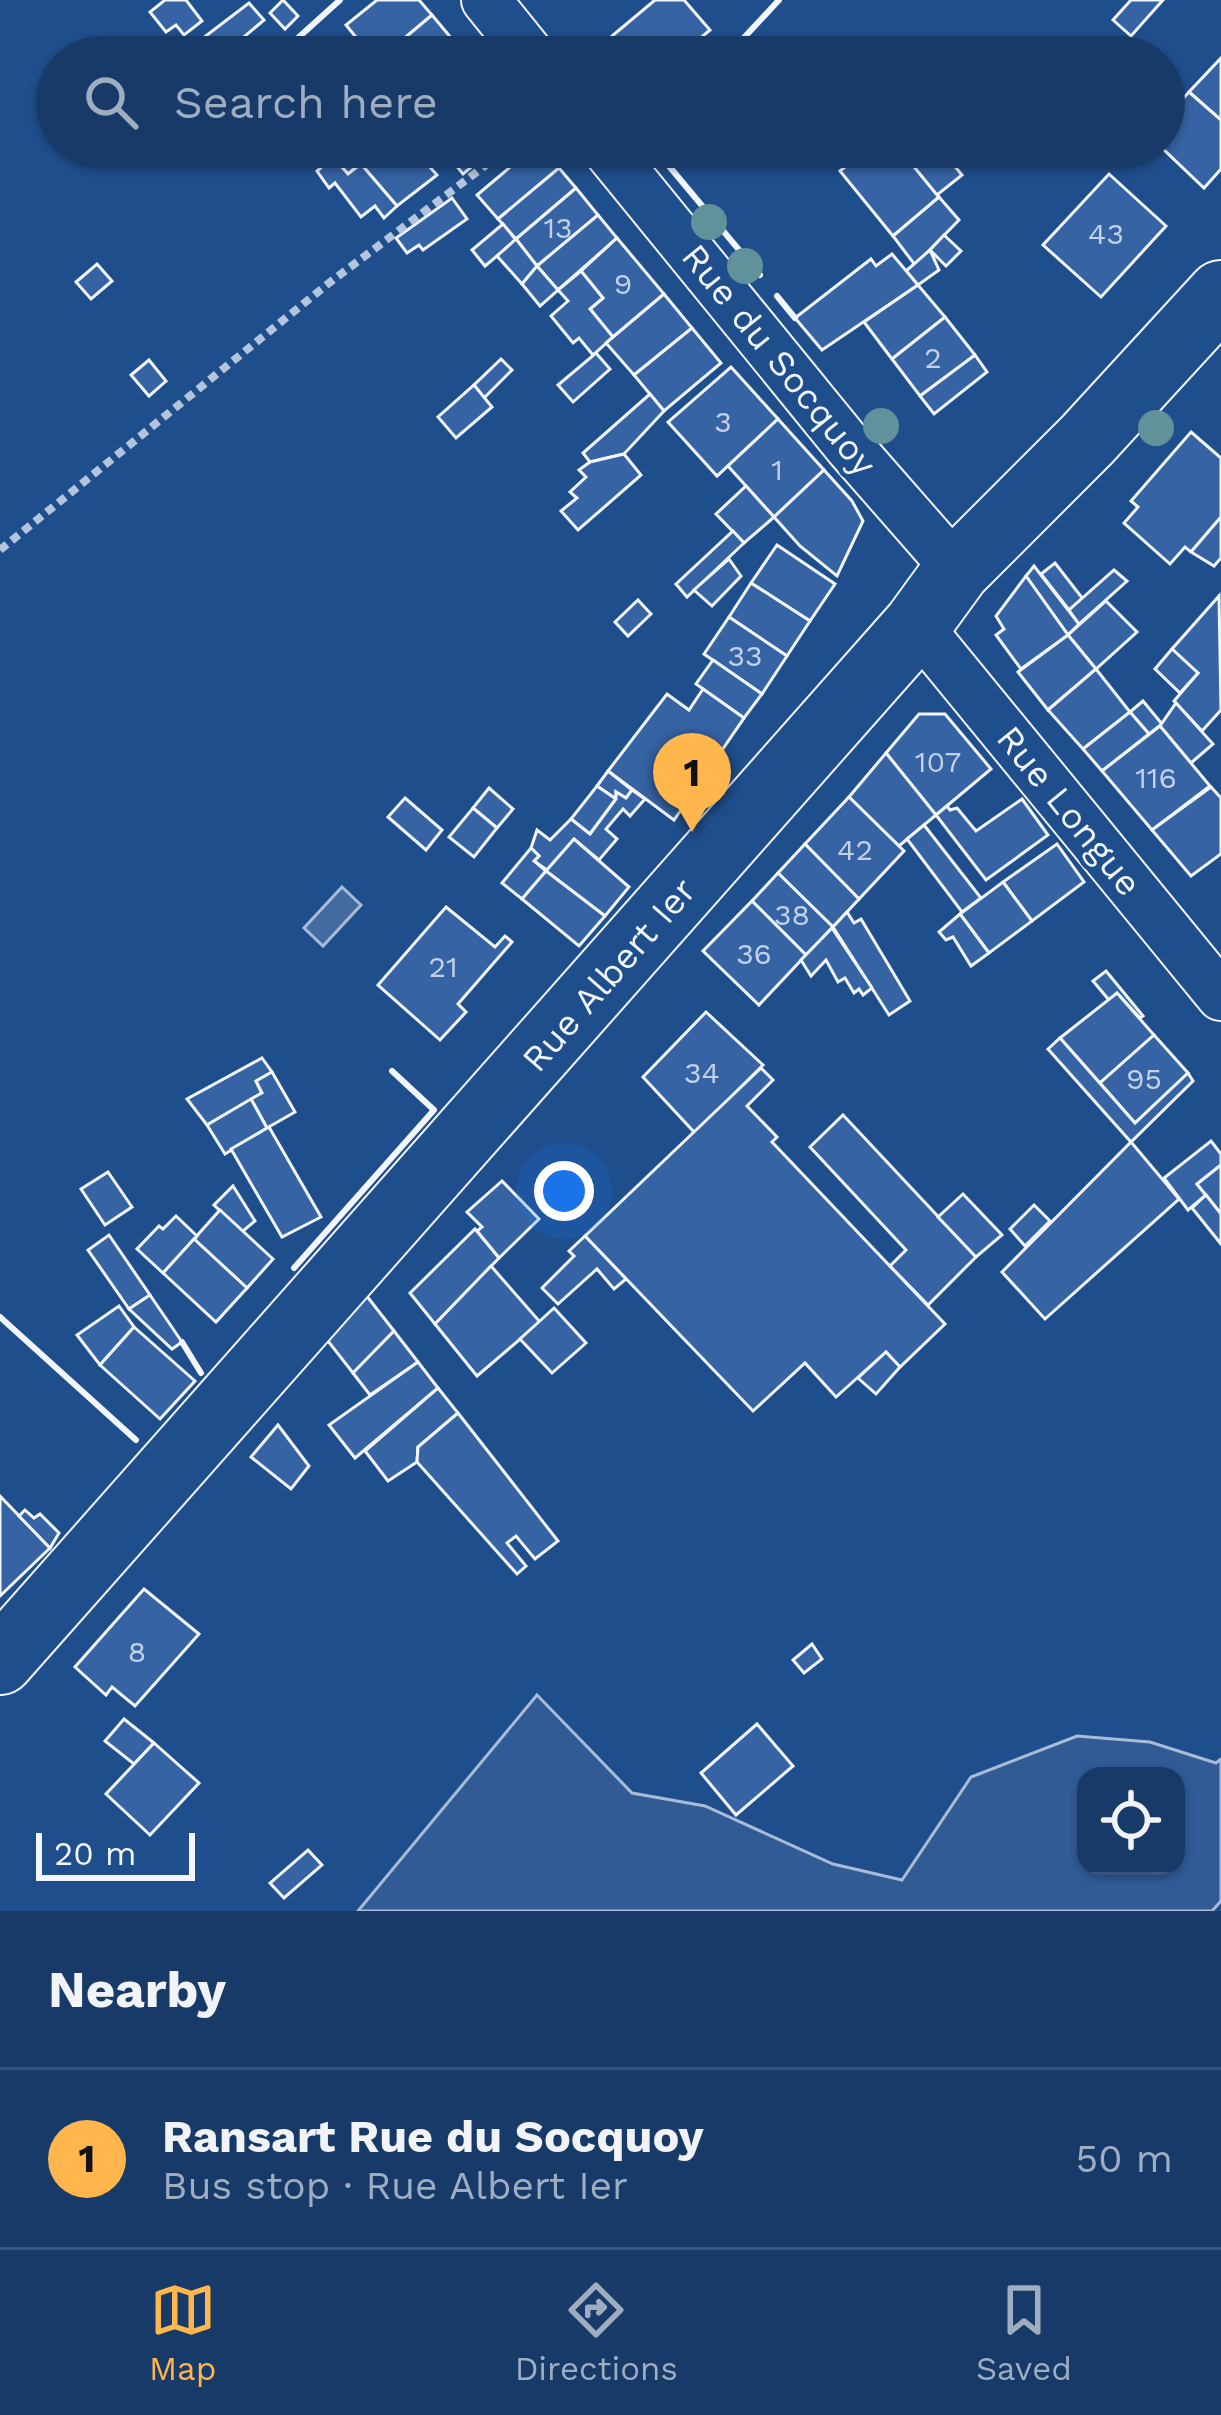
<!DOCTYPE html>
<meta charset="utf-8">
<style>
body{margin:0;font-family:"Work Sans",sans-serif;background:#244571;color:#f1f3f6}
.controls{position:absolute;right:36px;bottom:36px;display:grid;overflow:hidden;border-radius:24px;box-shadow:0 3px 9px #0004}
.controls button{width:108px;height:108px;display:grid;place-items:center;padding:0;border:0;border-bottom:3px solid #36547d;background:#173a69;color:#f1f3f6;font:60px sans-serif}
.scale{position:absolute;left:36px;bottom:30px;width:159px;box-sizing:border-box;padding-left:12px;border:6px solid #f2f6ff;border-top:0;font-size:33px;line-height:42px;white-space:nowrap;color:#f2f6ff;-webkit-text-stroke:9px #1f4e8c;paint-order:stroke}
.you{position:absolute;left:564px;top:1191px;width:42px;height:42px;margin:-30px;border:9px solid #fff;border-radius:50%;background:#1a73e8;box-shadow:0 0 0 18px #1a73e833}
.badge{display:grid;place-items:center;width:78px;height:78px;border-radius:50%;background:#ffb74d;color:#111;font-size:39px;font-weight:700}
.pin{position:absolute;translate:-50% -99px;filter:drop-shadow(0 3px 6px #0008)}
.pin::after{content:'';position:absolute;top:63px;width:42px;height:36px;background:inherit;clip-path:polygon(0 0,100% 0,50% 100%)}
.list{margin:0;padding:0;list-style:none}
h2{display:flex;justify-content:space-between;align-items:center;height:156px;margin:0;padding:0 48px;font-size:51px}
h2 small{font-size:39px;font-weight:400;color:#9eadc0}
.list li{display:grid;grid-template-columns:78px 1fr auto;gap:36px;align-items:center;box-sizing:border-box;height:180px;padding:0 48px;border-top:3px solid #36547d}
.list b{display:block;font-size:45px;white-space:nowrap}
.list p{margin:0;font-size:39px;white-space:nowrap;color:#9eadc0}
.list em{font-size:39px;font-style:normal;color:#9eadc0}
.icon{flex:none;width:66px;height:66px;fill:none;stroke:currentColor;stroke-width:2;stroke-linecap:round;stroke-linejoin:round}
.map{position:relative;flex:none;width:1221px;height:1911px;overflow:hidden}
.search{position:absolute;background:#173a69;box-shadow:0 3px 9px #0004;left:36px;right:36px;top:36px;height:132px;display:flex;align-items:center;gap:30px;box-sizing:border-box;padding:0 42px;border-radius:66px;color:#9eadc0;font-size:45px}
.sheet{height:336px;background:#173a69}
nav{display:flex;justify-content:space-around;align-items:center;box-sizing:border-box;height:168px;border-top:3px solid #36547d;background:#173a69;font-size:33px;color:#9eadc0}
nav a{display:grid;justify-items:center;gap:6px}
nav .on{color:#ffb74d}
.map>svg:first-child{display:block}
.built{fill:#305b95;stroke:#a8bbd7;stroke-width:3;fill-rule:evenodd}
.water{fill:#446ba0;stroke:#a8bbd7;stroke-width:3}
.building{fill:#3563a3;stroke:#f2f6ff;stroke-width:3}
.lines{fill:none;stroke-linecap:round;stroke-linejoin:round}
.street-casing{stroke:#f2f6ff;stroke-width:52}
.secondary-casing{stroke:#f2f6ff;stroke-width:70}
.path{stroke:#b3c4dc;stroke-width:8;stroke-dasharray:9 6;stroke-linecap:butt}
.street{stroke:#1f4e8c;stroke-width:48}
.secondary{stroke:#1f4e8c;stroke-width:66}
.wall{stroke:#f2f6ff;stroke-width:6}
.tree{fill:#61919a}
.labels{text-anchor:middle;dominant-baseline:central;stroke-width:9;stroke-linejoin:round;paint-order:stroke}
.number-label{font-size:30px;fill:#c3d1e8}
.street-label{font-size:36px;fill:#f2f6ff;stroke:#1f4e8c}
</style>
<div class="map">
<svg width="1221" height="1911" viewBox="0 0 1221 1911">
<rect width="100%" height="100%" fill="#1f4e8c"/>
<!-- built -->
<path class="built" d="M537,1695L632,1793L705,1806L833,1864L902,1880L971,1777L1077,1736L1150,1742L1216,1763L1221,1759V1901L1212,1911H358ZM1086,1776H1176V1866H1086Z"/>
<!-- water -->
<polygon class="water" points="342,887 361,905 323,946 304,928"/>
<!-- building -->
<g class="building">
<polygon points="165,0 186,0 202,21 184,35 176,25 166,32 150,12"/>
<polygon points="283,0 298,16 285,29 270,13"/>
<polygon points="377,0 419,0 432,15 382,57 372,57 346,25"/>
<polygon points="655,0 684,0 710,30 678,57 629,57 612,36"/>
<polygon points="1131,0 1163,0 1131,36 1113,20"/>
<polygon points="249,3 264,20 225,53 222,50 212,57 191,57 186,51"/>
<polygon points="432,15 467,57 382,57"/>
<polygon points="1221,58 1221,120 1189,92"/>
<polygon points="1189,92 1221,120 1221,169 1204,188 1161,147 1164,147 1164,119"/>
<polygon points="333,147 379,147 348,174 328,151"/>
<polygon points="379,147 430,147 420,156 437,175 397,206 360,163"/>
<polygon points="441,147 496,147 463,174"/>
<polygon points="534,147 541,147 559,168 498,219 477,195"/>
<polygon points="870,147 898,147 939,197 893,236 840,171"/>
<polygon points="898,147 939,147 962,175 937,195"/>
<polygon points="333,157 348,174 361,164 397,206 384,218 375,206 361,217 335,183 329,188 317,171"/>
<polygon points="559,168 576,188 516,239 498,219"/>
<polygon points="1109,174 1166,226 1101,297 1043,245"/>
<polygon points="576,188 598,215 537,266 516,239"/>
<polygon points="939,197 959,220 915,265 893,236"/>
<polygon points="452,198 467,219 423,250 419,245 407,253 396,238"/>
<polygon points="598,215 617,238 558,290 537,266"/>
<polygon points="503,224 516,240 485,266 472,250"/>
<polygon points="944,235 961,251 946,266 930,250"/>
<polygon points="617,238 664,294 613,337 590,309 603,298 581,271"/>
<polygon points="516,239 537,266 522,284 497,256"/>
<polygon points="930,250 939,270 918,285 906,271"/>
<polygon points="892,254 918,285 822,350 795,318 871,259 876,266"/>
<polygon points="97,264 112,281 91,299 76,282"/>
<polygon points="537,266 558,290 540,306 522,284"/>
<polygon points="581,271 603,298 590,309 613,337 593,355 579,338 573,343 551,316 568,301 558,290"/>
<polygon points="918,285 945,317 892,359 864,322"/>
<polygon points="664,294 692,328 634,375 606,343"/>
<polygon points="945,317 975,355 920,396 892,359"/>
<polygon points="692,328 721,363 664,411 634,375"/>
<polygon points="596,353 610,369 573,402 558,385"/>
<polygon points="975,355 987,372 934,414 920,396"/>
<polygon points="501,359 512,370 484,398 474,385"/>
<polygon points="149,360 166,381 149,396 131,375"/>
<polygon points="731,367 778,419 717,476 668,422"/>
<polygon points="474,385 492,407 456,438 438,417"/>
<polygon points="650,394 664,411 624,454 590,462 583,453"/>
<polygon points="778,419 824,470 774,517 728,466"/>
<polygon points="1191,432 1221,458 1221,517 1191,552 1185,547 1170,564 1124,523 1138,507 1131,501"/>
<polygon points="624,454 641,475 578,530 561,511 577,498 570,492 586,477 579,470 590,462"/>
<polygon points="824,470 852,501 863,521 837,576 800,546 774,517"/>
<polygon points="746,486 774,517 744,543 716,514"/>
<polygon points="1221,517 1221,558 1214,566 1191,552"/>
<polygon points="733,531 744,543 687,597 676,584"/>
<polygon points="777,545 835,584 810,621 751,583"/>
<polygon points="729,559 741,576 712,606 694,590"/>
<polygon points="1055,563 1083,599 1069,610 1041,574"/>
<polygon points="1034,566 1079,624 1068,635 1026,576"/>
<polygon points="1114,570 1127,581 1079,624 1069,610"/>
<polygon points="1026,576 1068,635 1021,669 996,635 1004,629 996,616"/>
<polygon points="751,583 810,621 787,656 729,617"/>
<polygon points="1219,596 1221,710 1202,731 1174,701 1198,673 1172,649"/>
<polygon points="638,600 651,614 628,636 615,622"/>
<polygon points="1106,601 1137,632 1096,669 1068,635"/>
<polygon points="729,617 787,656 762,694 704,654"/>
<polygon points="1068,635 1096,669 1048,710 1018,672"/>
<polygon points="1172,649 1198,673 1180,693 1155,669"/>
<polygon points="713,660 762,694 744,718 696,684"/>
<polygon points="1096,669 1130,712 1083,749 1048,710"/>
<polygon points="703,689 744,718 674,820 608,771 667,694 689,710"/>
<polygon points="1143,701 1162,724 1149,734 1130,712"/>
<polygon points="1176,703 1213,744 1191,763 1160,726"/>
<polygon points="1130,712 1149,734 1102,771 1083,749"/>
<polygon points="919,714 945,714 991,769 936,815 886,753"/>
<polygon points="1160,726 1210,786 1152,830 1102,771"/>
<polygon points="886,753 936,815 899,846 849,797"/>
<polygon points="608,771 632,790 626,798 616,792 616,799 597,786"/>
<polygon points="597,786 616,799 590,834 571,819"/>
<polygon points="1211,787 1221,798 1221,854 1191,876 1152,830"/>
<polygon points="489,788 513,809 497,828 473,808"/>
<polygon points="632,790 645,799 630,816 623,809 606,829 617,839 599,860 574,839 547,870 534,861 539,856 531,848 537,830 550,840 571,819 590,834 616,799 616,792 626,798"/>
<polygon points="849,797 904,851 859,899 805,844"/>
<polygon points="405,798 442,830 426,850 388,817"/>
<polygon points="1022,799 1048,835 986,880 936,815 947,806 950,810 957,808 976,831"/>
<polygon points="473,808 497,828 474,857 449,837"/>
<polygon points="924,825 981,898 962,912 907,839"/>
<polygon points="574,839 629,887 605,916 546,871"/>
<polygon points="805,844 859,899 833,927 778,873"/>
<polygon points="1057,844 1084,882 1032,921 1003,882"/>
<polygon points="531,848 539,856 534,861 546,871 522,899 502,883"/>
<polygon points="546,871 605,916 579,946 522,899"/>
<polygon points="778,873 833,927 806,955 752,901"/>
<polygon points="1003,882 1032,921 989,953 960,914"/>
<polygon points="752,901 806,955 759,1005 703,951"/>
<polygon points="446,907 495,947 505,936 512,942 458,1004 466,1012 440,1040 378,985"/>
<polygon points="847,912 854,923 861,919 910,1001 889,1015 833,927"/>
<polygon points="960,914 989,953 971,966 953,937 946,940 939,932"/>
<polygon points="832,928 872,988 863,995 859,989 854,993 845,978 838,982 826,960 811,976 801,960"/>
<polygon points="1106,971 1143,1016 1140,1018 1117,993 1109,1000 1093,981"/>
<polygon points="1117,993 1154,1035 1100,1083 1060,1038"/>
<polygon points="706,1012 763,1065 695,1133 643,1077"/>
<polygon points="1154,1035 1188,1073 1135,1123 1100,1083"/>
<polygon points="1060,1038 1135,1123 1188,1073 1193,1081 1131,1142 1048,1049"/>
<polygon points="262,1058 272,1072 256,1081 262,1093 207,1125 187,1099"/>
<polygon points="761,1068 773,1080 747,1106 777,1137 772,1142 945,1324 900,1367 886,1352 836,1397 805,1363 753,1411 585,1236"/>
<polygon points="272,1072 295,1112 267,1128 251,1099 262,1093 256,1081"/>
<polygon points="251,1099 267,1128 225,1154 207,1125"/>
<polygon points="843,1115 976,1257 928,1305 890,1266 906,1250 810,1147"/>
<polygon points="269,1127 321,1217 282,1237 231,1149"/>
<polygon points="1211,1141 1221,1154 1221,1165 1197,1184 1206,1195 1188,1210 1164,1178"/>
<polygon points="1131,1142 1179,1199 1045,1319 1002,1272"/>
<polygon points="1221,1165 1221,1214 1197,1184"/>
<polygon points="108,1172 132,1207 105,1225 81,1189"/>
<polygon points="502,1181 539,1219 499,1258 477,1231 482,1227 467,1212"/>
<polygon points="233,1186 255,1221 242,1232 214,1205"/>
<polygon points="963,1194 1002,1235 976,1257 938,1217"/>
<polygon points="1206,1195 1221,1214 1221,1244 1192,1208"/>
<polygon points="1034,1205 1050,1221 1025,1246 1010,1229"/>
<polygon points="220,1210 273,1259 247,1288 194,1239"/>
<polygon points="176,1216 197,1236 163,1273 137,1249 159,1226 163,1229"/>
<polygon points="475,1229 499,1258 435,1324 410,1293"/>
<polygon points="109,1235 150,1295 129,1309 88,1250"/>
<polygon points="585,1236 626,1279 614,1289 597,1269 558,1304 542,1288 574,1256 569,1251"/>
<polygon points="194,1239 247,1288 216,1322 163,1273"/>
<polygon points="491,1266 540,1322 477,1376 435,1324"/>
<polygon points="150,1295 182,1342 172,1349 129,1309"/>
<polygon points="366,1295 394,1331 353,1373 324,1336"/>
<polygon points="119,1306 134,1327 100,1365 77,1335"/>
<polygon points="554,1308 586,1343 552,1373 520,1339"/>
<polygon points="134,1327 195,1381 160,1419 100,1365"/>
<polygon points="394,1331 418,1362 370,1395 353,1373"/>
<polygon points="886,1352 900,1367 876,1394 858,1378"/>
<polygon points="418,1362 438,1388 355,1458 329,1425"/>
<polygon points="438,1388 458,1413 418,1447 417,1462 388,1481 365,1451"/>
<polygon points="458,1413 558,1541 535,1559 516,1536 507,1543 526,1566 517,1574 417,1462 418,1447"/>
<polygon points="278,1425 309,1466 291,1489 251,1457"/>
<polygon points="0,1496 50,1548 0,1596"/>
<polygon points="25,1510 34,1518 40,1514 59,1533 50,1548 19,1516"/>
<polygon points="144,1589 199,1634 135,1706 112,1687 106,1695 75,1667"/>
<polygon points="812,1644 822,1659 804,1673 793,1660"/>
<polygon points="124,1719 154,1743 134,1764 105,1741"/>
<polygon points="757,1724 793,1766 736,1815 701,1773"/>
<polygon points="154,1743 199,1783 150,1835 106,1794"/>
<polygon points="308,1850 322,1865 284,1898 270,1883"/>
</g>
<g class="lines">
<!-- street casing -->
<g class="street-casing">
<g id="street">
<polyline points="486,0 532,57"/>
<polyline points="605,147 851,449 957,570"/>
<polyline points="917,625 1221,996"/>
</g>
</g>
<!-- secondary casing -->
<g class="secondary-casing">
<polyline id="secondary" points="0,1661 917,625 957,570 1087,440 1221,294"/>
</g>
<!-- path -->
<polyline class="path" points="0,550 329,283 510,147"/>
<!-- street -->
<use href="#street" class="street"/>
<!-- secondary -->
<use href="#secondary" class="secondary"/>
<!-- wall -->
<g class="wall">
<polyline points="289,46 340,0"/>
<polyline points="726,57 779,0"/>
<polyline points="653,147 760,275"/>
<polyline points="777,296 795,318"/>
<polyline points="294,1268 434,1110 392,1071"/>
<polyline points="0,1317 136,1440"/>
<polyline points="182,1342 201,1373"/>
</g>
</g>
<!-- trees -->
<g class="tree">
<circle cx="709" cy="222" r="18"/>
<circle cx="745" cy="266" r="18"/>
<circle cx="881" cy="426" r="18"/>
<circle cx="1156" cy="428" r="18"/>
</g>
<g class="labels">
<!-- number labels -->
<g class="number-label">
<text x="558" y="227">13</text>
<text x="1106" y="233">43</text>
<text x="623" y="283">9</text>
<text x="933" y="357">2</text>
<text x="723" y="421">3</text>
<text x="777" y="469">1</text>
<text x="745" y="655">33</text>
<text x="938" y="761">107</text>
<text x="1156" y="777">116</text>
<text x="855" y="849">42</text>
<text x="792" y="914">38</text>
<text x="754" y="953">36</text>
<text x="443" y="966">21</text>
<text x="702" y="1072">34</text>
<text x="1144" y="1078">95</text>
<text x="137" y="1651">8</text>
</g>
<!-- street labels -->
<g class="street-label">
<text transform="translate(779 360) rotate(51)">Rue du Socquoy</text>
<text transform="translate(1069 811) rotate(51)">Rue Longue</text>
<text transform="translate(609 975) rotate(-49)">Rue Albert Ier</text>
</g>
</g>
</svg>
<div class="controls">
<button><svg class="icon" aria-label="locate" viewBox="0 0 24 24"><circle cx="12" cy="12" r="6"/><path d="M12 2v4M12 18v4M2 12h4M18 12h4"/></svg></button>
</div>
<div class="scale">20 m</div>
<div class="you"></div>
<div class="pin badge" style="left:692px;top:832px">1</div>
<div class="search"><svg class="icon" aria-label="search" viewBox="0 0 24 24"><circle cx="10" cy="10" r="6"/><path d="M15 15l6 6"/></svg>Search here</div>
</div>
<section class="sheet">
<h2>Nearby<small></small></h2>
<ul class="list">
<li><span class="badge">1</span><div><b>Ransart Rue du Socquoy</b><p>Bus stop · Rue Albert Ier</p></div><em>50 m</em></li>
</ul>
</section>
<nav>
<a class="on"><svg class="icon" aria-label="map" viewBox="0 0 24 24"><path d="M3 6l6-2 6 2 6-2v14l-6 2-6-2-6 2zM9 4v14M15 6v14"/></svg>Map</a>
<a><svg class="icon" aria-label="directions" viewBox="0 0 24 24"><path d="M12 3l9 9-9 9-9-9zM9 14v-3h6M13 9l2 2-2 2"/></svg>Directions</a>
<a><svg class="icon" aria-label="saved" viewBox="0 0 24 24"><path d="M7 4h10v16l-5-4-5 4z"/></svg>Saved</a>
</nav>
